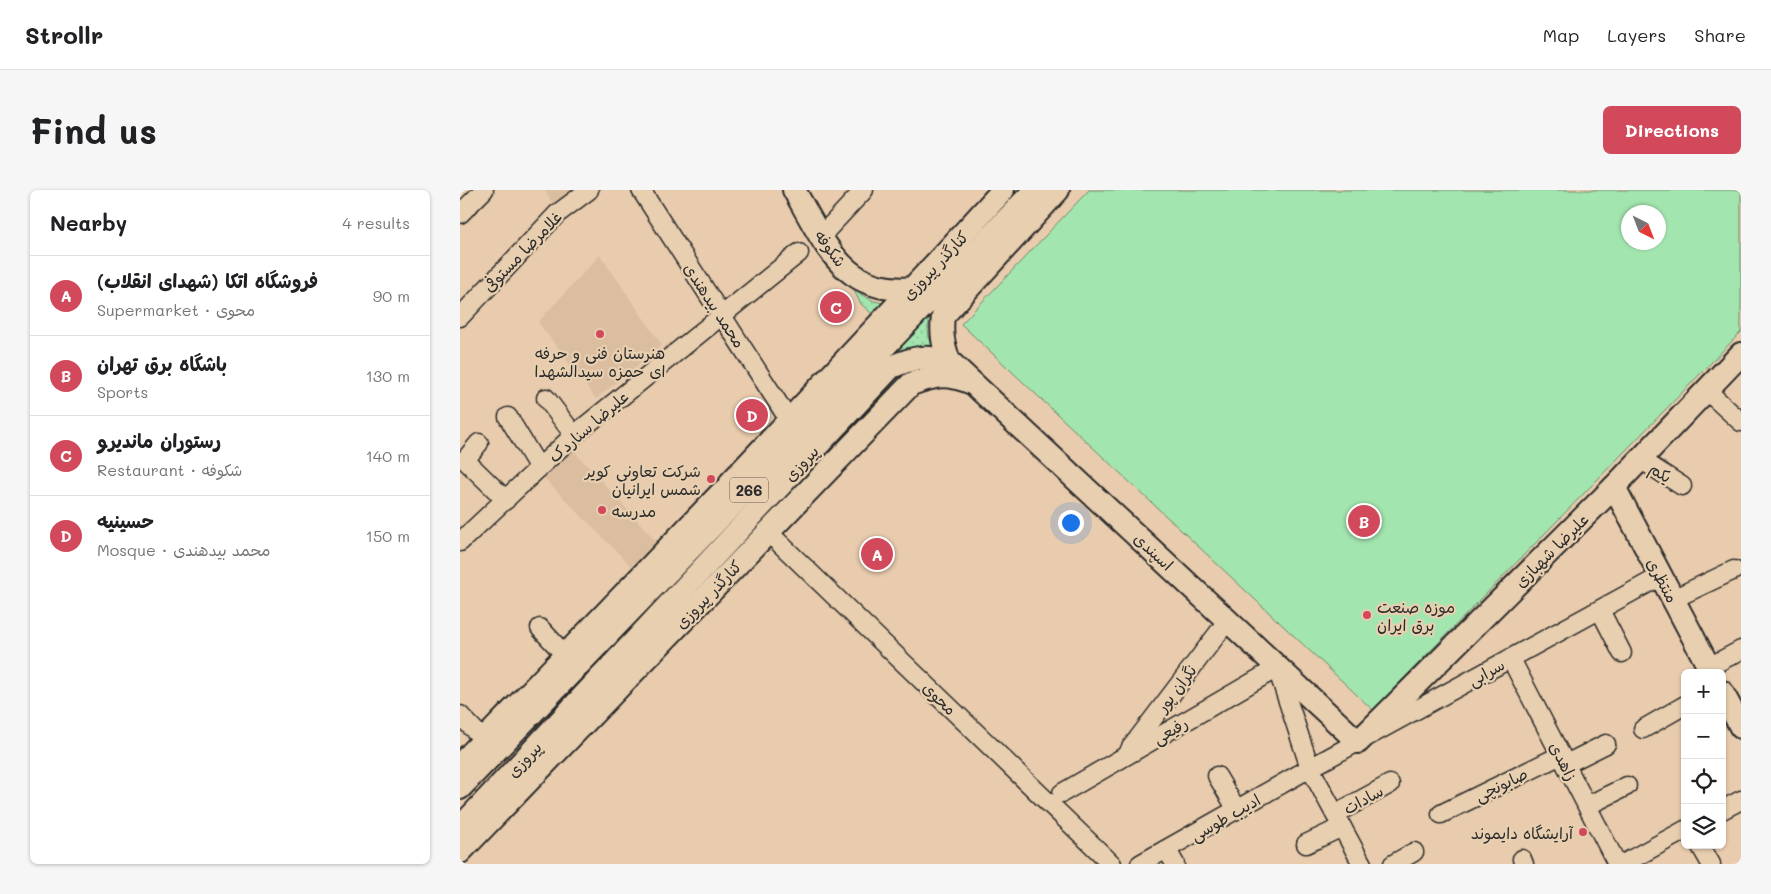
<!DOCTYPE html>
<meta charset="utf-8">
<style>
body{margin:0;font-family:Mali,"Playpen Sans Arabic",sans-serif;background:#f6f6f6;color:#202124}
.controls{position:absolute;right:15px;bottom:15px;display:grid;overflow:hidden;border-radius:8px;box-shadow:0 1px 4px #0004}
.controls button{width:45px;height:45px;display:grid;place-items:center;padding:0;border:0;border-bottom:1px solid #e0e0e0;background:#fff;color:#202124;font:25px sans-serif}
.compass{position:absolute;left:1161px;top:15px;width:45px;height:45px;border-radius:50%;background:#fff;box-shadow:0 1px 4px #0004;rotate:138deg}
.you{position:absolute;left:610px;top:332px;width:18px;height:18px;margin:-12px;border:4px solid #fff;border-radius:50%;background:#1a73e8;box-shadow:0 0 0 8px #1a73e833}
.badge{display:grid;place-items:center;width:32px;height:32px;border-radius:50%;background:#d1495b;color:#fff;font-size:16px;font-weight:700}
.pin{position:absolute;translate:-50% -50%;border:2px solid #fff;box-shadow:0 1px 5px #0006}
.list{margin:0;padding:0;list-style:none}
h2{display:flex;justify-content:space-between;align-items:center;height:65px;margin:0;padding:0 20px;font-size:21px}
h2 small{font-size:16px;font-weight:400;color:#757577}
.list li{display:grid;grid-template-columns:32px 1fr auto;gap:15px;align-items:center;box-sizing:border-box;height:80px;padding:0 20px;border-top:1px solid #e0e0e0}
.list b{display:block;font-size:19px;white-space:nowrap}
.list p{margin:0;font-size:16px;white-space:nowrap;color:#757577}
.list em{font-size:16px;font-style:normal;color:#757577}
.icon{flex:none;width:28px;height:28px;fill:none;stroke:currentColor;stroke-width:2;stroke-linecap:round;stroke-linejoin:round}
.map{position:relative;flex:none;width:1281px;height:674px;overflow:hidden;border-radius:8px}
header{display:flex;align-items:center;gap:30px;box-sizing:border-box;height:70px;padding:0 25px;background:#fff;border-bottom:1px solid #e0e0e0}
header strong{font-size:24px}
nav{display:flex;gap:28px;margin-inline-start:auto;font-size:18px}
.intro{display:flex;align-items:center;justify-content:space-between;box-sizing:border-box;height:120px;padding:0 30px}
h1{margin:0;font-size:35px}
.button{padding:12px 22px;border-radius:8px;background:#d1495b;color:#fff;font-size:18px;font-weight:700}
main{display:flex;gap:30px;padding:0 30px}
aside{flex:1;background:#fff;border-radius:8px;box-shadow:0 1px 4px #0004}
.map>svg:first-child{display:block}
.built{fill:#dbbda0}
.grass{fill:url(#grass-dots);stroke:#67886d}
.garden{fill:#a3e5af;stroke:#67886d;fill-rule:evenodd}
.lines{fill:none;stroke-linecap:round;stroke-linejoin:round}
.minor-casing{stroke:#2b2b2b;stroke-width:21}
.major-casing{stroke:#2b2b2b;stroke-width:26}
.minor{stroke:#e8cfb0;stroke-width:18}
.major{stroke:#e8cfb0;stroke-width:22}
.poi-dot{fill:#d1495b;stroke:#e8cfb0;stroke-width:2}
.labels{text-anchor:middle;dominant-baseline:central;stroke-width:4.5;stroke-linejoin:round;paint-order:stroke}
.shield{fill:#e8cfb0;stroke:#645c53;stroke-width:1}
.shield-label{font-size:15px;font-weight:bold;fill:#2b2b2b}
.street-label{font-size:16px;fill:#2b2b2b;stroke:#e8cfb0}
.poi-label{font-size:16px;fill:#2b2b2b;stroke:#e8cfb0;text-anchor:end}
</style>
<header>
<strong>Strollr</strong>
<nav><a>Map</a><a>Layers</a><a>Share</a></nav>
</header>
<div class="intro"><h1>Find us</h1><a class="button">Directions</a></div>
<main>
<aside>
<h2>Nearby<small>4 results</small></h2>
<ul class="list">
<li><span class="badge">A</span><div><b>فروشگاه اتکا (شهدای انقلاب)</b><p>Supermarket · محوی</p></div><em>90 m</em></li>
<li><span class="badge">B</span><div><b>باشگاه برق تهران</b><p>Sports</p></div><em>130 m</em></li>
<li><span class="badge">C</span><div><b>رستوران ماندیرو</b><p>Restaurant · شکوفه</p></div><em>140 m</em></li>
<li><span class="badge">D</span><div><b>حسینیه</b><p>Mosque · محمد بیدهندی</p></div><em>150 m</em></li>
</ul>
</aside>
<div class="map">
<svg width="1281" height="674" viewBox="0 0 1281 674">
<defs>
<pattern id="grass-dots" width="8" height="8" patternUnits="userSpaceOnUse" patternTransform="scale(1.25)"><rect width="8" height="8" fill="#a3e5af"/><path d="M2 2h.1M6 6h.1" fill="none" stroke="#8cc597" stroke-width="1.8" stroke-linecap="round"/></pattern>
</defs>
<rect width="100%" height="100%" fill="#e9ccad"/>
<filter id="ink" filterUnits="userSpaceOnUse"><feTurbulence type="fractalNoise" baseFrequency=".02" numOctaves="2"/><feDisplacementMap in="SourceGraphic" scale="10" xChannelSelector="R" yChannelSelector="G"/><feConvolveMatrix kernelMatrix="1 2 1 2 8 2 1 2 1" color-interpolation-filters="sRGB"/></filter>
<g filter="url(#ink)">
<!-- built -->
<g class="built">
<polygon points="85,0 115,0 93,15"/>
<polygon points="140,65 202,155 136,209 78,132"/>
<polygon points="113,260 197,352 171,376 84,288"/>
</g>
<!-- grass -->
<g class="grass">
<polygon points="394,101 414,111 432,115 419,130 401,114"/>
<path d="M472,123C465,141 468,147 477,164H431Z"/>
</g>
<!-- garden -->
<path class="garden" d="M629,0H1281V142L913,520L501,134ZM1168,22H1198V52H1168Z"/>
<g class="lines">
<!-- minor casing -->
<g class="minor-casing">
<g id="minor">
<polyline points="181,0 329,230"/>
<polyline points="0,24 24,0"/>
<polyline points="361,46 404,0"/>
<polyline points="0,127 97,24 129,0"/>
<polyline points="1246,200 1281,232"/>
<polyline points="86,208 114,245"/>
<polyline points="48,227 79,278"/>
<polyline points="19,253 5,270 46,310"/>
<polyline points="1180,269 1222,296"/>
<polyline points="308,342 652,674"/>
<polyline points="0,352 114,245 339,63"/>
<polyline points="1213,409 1274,380"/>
<polyline points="1140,420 1162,463"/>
<polyline points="80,438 105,465"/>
<polyline points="1051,469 1157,674"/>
<polyline points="1249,477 1281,460"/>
<polyline points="0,525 24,550"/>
<polyline points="1183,539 1225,515"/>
<polyline points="670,559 768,430"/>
<polyline points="1106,574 1146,554"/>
<polyline points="757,586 777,620"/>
<polyline points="602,603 817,478 850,578 902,674"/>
<polyline points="1127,616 1167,596"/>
<polyline points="1262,620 1281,610"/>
<polyline points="875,624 930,594"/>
<polyline points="981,624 1101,565"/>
<polyline points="846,654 882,637"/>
<polyline points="1240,655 1251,674"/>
<polyline points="707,660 715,674"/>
<polyline points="1062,669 1064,674"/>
<polyline points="680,674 850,578 1201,386"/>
<polyline points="933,674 954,662"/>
<polyline points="1163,674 1225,640"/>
</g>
</g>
<!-- major casing -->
<g class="major-casing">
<g id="major">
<path d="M334,0C367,57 385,109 462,97"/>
<path d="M598,0L483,126C481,143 483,155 489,171L898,552L1154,297L1281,164"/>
<path d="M271,292C362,195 454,98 543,0"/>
<polyline points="1154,297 1252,483"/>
<polyline points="1262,502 1281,537"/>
<polyline points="0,575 262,302 310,278 329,230"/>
<path d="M0,598C191,398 385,200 575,0"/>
<path d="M0,638L431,177C455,167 464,165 489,171"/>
<path d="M0,662L451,194C477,185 487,183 512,193"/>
</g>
</g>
<!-- minor -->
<use href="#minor" class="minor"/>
<!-- major -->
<use href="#major" class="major"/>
</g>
</g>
<!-- markers -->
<g class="poi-dot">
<circle cx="140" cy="144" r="5"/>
<circle cx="251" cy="289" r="5"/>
<circle cx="142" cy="320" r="5"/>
<circle cx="907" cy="425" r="5"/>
<circle cx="1123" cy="642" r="5"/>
</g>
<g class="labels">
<!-- shield labels -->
<rect class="shield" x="270" y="287.5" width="38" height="25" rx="4"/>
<g class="shield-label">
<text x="289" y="300">266</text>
</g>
<!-- street labels -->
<g class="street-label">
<text transform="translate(371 58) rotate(54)">شکوفه</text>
<text transform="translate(62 61) rotate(-46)">غلامرضا مستوفی</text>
<text transform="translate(475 75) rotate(-47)">کنارگذر پیروزی</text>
<text transform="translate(255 115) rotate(57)">محمد بیدهندی</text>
<text transform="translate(128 236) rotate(-41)">علیرضا سناردک</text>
<text transform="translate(341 273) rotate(-47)">پیروزی</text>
<text transform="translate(1201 282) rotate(33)">یکم</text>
<text transform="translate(1091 360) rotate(-45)">علیرضا شهبازی</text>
<text transform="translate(694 361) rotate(43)">اسپندی</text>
<text transform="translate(1203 390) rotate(62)">منتظری</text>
<text transform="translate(248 404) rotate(-46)">کنارگذر پیروزی</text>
<text transform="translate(1026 482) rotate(-29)">سرابی</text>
<text transform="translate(716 498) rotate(-53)">نگران پور</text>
<text transform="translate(480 508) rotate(44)">محوی</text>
<text transform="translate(710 540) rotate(-30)">رفیعی</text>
<text transform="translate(64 569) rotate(-47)">پیروزی</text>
<text transform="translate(1104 571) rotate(63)">زاهدی</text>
<text transform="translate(1041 594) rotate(-26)">صابونچی</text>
<text transform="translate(903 609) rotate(-29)">سادات</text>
<text transform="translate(765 627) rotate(-30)">ادیب طوسی</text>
</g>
<!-- poi labels -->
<g class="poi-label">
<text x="140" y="162" text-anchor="middle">هنرستان فنی و حرفه<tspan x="140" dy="18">ای حمزه سیدالشهدا</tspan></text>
<text x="241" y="280">شرکت تعاونی کویر<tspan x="241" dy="18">شمس ایرانیان</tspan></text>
<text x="152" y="320" text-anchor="start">مدرسه</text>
<text x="917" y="416" text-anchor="start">موزه صنعت<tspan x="917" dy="18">برق ایران</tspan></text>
<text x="1113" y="642">آرایشگاه دایموند</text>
</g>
</g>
</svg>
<div class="controls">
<button>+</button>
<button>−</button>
<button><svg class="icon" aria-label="locate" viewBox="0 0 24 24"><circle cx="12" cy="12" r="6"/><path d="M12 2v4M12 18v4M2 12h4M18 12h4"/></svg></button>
<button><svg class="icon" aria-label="layers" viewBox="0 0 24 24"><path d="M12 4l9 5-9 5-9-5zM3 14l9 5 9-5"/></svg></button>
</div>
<svg class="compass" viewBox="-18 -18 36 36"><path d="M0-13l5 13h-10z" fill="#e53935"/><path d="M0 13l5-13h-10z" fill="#757577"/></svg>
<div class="you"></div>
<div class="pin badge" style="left:417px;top:364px">A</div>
<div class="pin badge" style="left:904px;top:331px">B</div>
<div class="pin badge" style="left:376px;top:117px">C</div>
<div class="pin badge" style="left:292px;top:225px">D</div>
</div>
</main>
